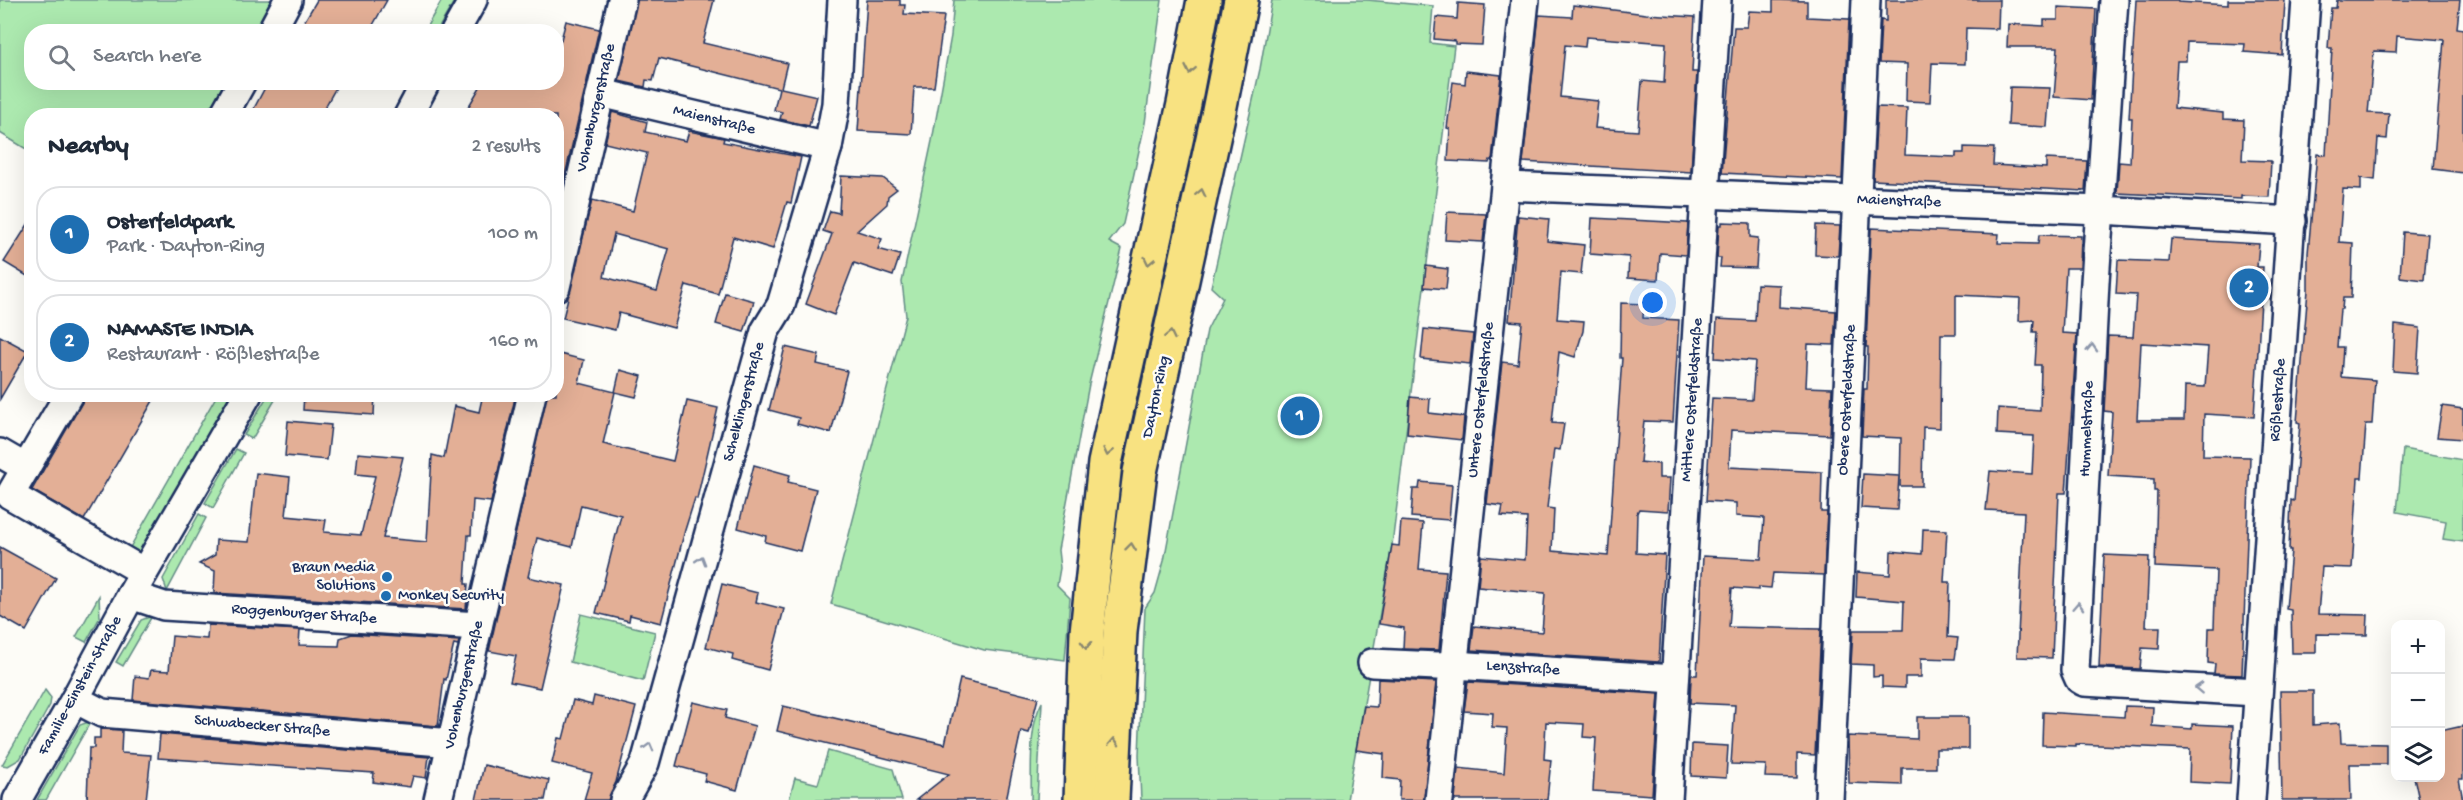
<!DOCTYPE html>
<meta charset="utf-8">
<style>
body{margin:0;font-family:"Gochi Hand",sans-serif;background:#f6f6f7;color:#1f2937}
.controls{position:absolute;right:18px;bottom:18px;display:grid;overflow:hidden;border-radius:12px;box-shadow:0 6px 24px #0002}
.controls button{width:54px;height:54px;display:grid;place-items:center;padding:0;border:0;border-bottom:2px solid #e0e1e3;background:#fff;color:#1f2937;font:30px sans-serif}
.you{position:absolute;left:1653px;top:303px;width:21px;height:21px;margin:-15px;border:4px solid #fff;border-radius:50%;background:#1a73e8;box-shadow:0 0 0 9px #1a73e833}
.badge{display:grid;place-items:center;width:39px;height:39px;border-radius:50%;background:#1f6fb2;color:#fff;font-size:20px;font-weight:700}
.pin{position:absolute;translate:-50% -50%;border:3px solid #fff;box-shadow:0 2px 6px #0006}
.list{margin:0;padding:0;list-style:none}
h2{display:flex;justify-content:space-between;align-items:center;height:78px;margin:0;padding:0 24px;font-size:26px}
h2 small{font-size:20px;font-weight:400;color:#747a83}
.list li{display:grid;grid-template-columns:39px 1fr auto;gap:18px;align-items:center;box-sizing:border-box;height:96px;margin:0 12px 12px;padding:0 12px;border:2px solid #e0e1e3;border-radius:24px}
.list b{display:block;font-size:22px;white-space:nowrap}
.list p{margin:0;font-size:20px;white-space:nowrap;color:#747a83}
.list em{font-size:20px;font-style:normal;color:#747a83}
.icon{flex:none;width:33px;height:33px;fill:none;stroke:currentColor;stroke-width:2;stroke-linecap:round;stroke-linejoin:round}
.map{position:relative;flex:none;width:2463px;height:800px;overflow:hidden}
.search{position:absolute;background:#fff;box-shadow:0 6px 24px #0002;left:24px;top:24px;width:540px;height:66px;display:flex;align-items:center;gap:15px;box-sizing:border-box;padding:0 21px;border-radius:24px;color:#747a83;font-size:22px}
.panel{position:absolute;background:#fff;box-shadow:0 6px 24px #0002;left:24px;top:108px;width:540px;height:294px;border-radius:24px}
.map>svg:first-child{display:block}
.green{fill:#ace9af;stroke:#648c86;stroke-width:1.5}
.building{fill:#e3af96;stroke:#1b2f5e;stroke-width:1.5;fill-rule:evenodd}
.lines{fill:none;stroke-linecap:round;stroke-linejoin:round}
.minor-casing{stroke:#1b2f5e;stroke-width:32}
.highway-casing{stroke:#1b2f5e;stroke-width:38}
.minor{stroke:#fdfcf7;stroke-width:27}
.highway{stroke:#f8e281;stroke-width:33}
.oneway{stroke:#8a8870}
.oneway2{stroke:#8c96aa}
.poi-dot{fill:#1f6fb2;stroke:#fdfcf7;stroke-width:2}
.labels{text-anchor:middle;dominant-baseline:central;stroke-width:5;stroke-linejoin:round;paint-order:stroke}
.street-label{font-size:16px;fill:#1b2f5e;stroke:#fdfcf7}
.poi-label{font-size:16px;fill:#1b2f5e;stroke:#fdfcf7;text-anchor:end}
</style>
<div class="map">
<svg width="2463" height="800" viewBox="0 0 2463 800">
<rect width="100%" height="100%" fill="#fdfcf7"/>
<filter id="ink" filterUnits="userSpaceOnUse"><feTurbulence type="fractalNoise" baseFrequency=".0167" numOctaves="2"/><feDisplacementMap in="SourceGraphic" scale="12" xChannelSelector="R" yChannelSelector="G"/><feConvolveMatrix kernelMatrix="1 2 1 2 8 2 1 2 1" color-interpolation-filters="sRGB"/></filter>
<g filter="url(#ink)">
<!-- green -->
<g class="green">
<polygon points="0,0 271,0 254,31 32,32 32,82 225,83 206,115 32,116 31,152 0,133"/>
<polygon points="442,0 455,0 437,31 424,31"/>
<polygon points="954,0 1162,0 1145,123 1123,224 1109,242 1122,249 1089,384 1058,550 1060,568 1057,585 1070,598 1065,660 984,650 831,604 906,316 902,282 932,141 951,36"/>
<polygon points="1272,0 1367,0 1433,6 1430,43 1454,46 1392,545 1347,800 1141,800 1139,755 1145,608 1155,593 1164,561 1207,330 1223,298 1211,287 1260,69"/>
<polygon points="217,395 230,395 137,557 128,551"/>
<polygon points="268,395 278,395 252,439 244,435"/>
<polygon points="236,449 244,453 213,508 205,503"/>
<polygon points="2403,449 2463,460 2463,542 2443,539 2446,521 2397,512"/>
<polygon points="199,514 206,518 167,591 163,579"/>
<polygon points="99,596 100,617 86,642 76,637"/>
<polygon points="581,614 655,632 643,681 570,662"/>
<polygon points="152,616 123,666 116,662 141,620"/>
<polygon points="45,690 51,698 50,705 20,759 8,766 2,765"/>
<path d="M1042,702L1037,800H1031C1032,771 1028,727 1042,702Z"/>
<polygon points="91,721 46,800 37,800 80,725"/>
<polygon points="828,751 893,769 902,800 789,800 795,778 818,784"/>
</g>
<!-- building -->
<g class="building">
<polygon points="317,0 387,0 369,32 298,32"/>
<polygon points="637,0 714,0 703,43 787,63 781,88 817,96 809,126 780,119 782,112 774,110 779,88 659,58 653,81 646,80 645,87 619,81"/>
<polygon points="867,0 900,0 900,5 905,5 904,14 944,16 934,87 914,87 911,134 858,131"/>
<polygon points="1773,0 1807,1 1807,17 1849,19 1842,179 1722,173 1734,27 1747,27 1749,11 1773,12"/>
<polygon points="1886,0 1999,0 1998,29 1966,28 1965,64 1932,63 1930,102 1906,101 1907,64 1879,63 1881,20 1886,21"/>
<polygon points="2136,0 2178,0 2178,2 2228,5 2228,0 2285,0 2282,55 2244,52 2245,44 2187,42 2186,61 2177,61 2174,108 2223,113 2223,119 2244,120 2242,160 2271,161 2269,197 2241,196 2241,199 2117,193 2119,162 2130,163 2132,118 2129,118"/>
<polygon points="2337,0 2460,0 2457,28 2463,29 2463,173 2433,169 2444,40 2397,36 2396,52 2374,51 2368,113 2389,114 2387,139 2378,138 2375,180 2361,178 2361,190 2343,189 2339,242 2353,243 2351,298 2343,298 2342,309 2340,309 2337,347 2343,347 2341,377 2375,380 2372,424 2366,424 2362,478 2358,478 2352,568 2322,567 2318,614 2368,615 2367,635 2316,634 2316,653 2292,653 2291,610 2286,609 2291,550 2289,550 2291,500 2294,501 2300,423 2297,422 2308,290 2308,253 2317,154 2326,155 2332,48 2328,48 2331,8 2336,8"/>
<polygon points="1458,3 1485,5 1482,45 1455,44 1455,41 1434,39 1436,17 1457,19"/>
<path d="M1573,5L1646,14L1695,17L1692,72H1697L1691,172L1523,162L1539,15L1572,17ZM1586,37L1666,43L1664,83L1642,81L1638,131L1595,128L1598,101L1560,97L1565,45L1585,47Z"/>
<polygon points="2058,7 2096,9 2091,100 2054,97 2058,47 2007,47 2008,24 2044,26 2044,20 2058,20"/>
<polygon points="566,21 599,29 564,180 556,179 556,116 463,116 483,82 556,82 556,58"/>
<polygon points="1466,71 1501,75 1492,160 1490,160 1489,163 1448,161 1450,129 1447,128 1453,82 1465,84"/>
<polygon points="268,82 339,82 320,116 250,116"/>
<polygon points="2010,87 2050,88 2047,127 2008,125"/>
<polygon points="1877,107 1907,108 1905,155 1956,157 1956,153 1964,153 1964,147 1994,148 1993,165 2046,168 2046,159 2087,161 2085,191 1873,180"/>
<path d="M612,112L647,122L645,132L686,141L689,131L724,138L723,142L801,157L791,203L787,202L773,249L733,237L718,294L686,285L674,328L619,313L615,330L563,318L592,200L633,211L647,153L605,143ZM614,234L669,249L657,291L604,277Z"/>
<polygon points="841,176 883,178 897,189 888,196 887,204 857,231 882,239 878,249 900,255 893,276 854,263 834,315 806,304 832,234 823,231 830,211 839,213"/>
<polygon points="1447,212 1486,214 1483,242 1445,240"/>
<polygon points="1518,216 1549,219 1547,241 1584,245 1581,274 1561,272 1557,319 1584,321 1583,331 1575,357 1559,352 1552,423 1564,424 1560,450 1554,449 1547,508 1554,509 1552,551 1608,556 1622,358 1620,358 1621,303 1644,304 1643,318 1679,320 1673,422 1644,421 1640,462 1659,464 1659,478 1670,478 1668,511 1639,509 1637,513 1636,553 1665,555 1659,662 1471,650 1474,626 1542,632 1545,593 1478,587 1481,556 1525,560 1527,518 1501,516 1503,506 1487,504 1502,362 1518,364 1522,322 1509,321"/>
<polygon points="32,218 32,279 4,262"/>
<polygon points="1592,218 1688,223 1686,255 1660,253 1658,280 1628,278 1629,257 1590,254"/>
<polygon points="1722,222 1750,223 1750,237 1758,238 1756,268 1720,267 1721,258 1717,258 1719,225 1722,225"/>
<polygon points="1816,225 1840,226 1838,256 1815,255"/>
<polygon points="1871,228 1999,234 1998,243 2038,244 2039,235 2081,236 2080,268 2066,268 2062,333 2077,334 2066,493 2059,493 2052,658 2017,657 2024,512 1986,510 1990,471 2032,474 2034,436 1997,434 1998,408 2040,411 2041,365 2035,365 2037,332 2033,332 2034,320 2019,321 2020,298 1956,295 1956,334 1941,334 1940,428 1923,427 1922,486 1900,486 1901,438 1862,436 1864,389 1867,389 1868,347 1866,347"/>
<polygon points="2403,232 2428,234 2424,280 2400,277"/>
<path d="M2171,239L2259,244L2257,267H2263L2254,417L2204,414L2203,456L2250,457L2242,675L2214,674L2215,664L2208,663L2209,628H2214L2216,570L2155,567L2157,491H2154V479L2108,476L2112,412L2104,411L2108,336L2133,337L2136,295L2116,294L2118,260L2169,262ZM2141,343L2208,347L2205,387L2185,386L2184,420H2137Z"/>
<polygon points="1426,266 1448,269 1446,289 1424,287"/>
<polygon points="1757,284 1780,285 1779,307 1836,311 1834,345 1808,344 1806,387 1832,388 1830,435 1731,430 1729,467 1822,472 1821,512 1827,512 1824,575 1773,573 1771,588 1759,587 1759,590 1732,588 1729,627 1821,629 1815,755 1797,754 1797,778 1765,777 1766,765 1731,764 1735,705 1690,703 1691,675 1697,675 1703,556 1761,559 1764,518 1736,516 1736,503 1706,501 1712,398 1752,400 1755,361 1715,358 1717,319 1755,321"/>
<polygon points="725,293 754,301 744,332 716,324"/>
<polygon points="2395,325 2420,328 2417,373 2393,371"/>
<polygon points="1424,329 1473,334 1470,364 1421,359"/>
<polygon points="0,336 28,351 0,399"/>
<polygon points="785,347 819,355 817,364 847,371 831,433 797,424 799,418 769,410"/>
<polygon points="556,353 584,360 579,383 615,392 603,444 673,461 687,401 718,408 697,499 695,498 685,530 661,623 630,615 629,621 596,613 621,515 581,505 572,547 537,538 528,577 564,585 540,688 510,682 516,656 489,651 547,394 556,394"/>
<polygon points="620,370 642,376 636,397 615,392"/>
<polygon points="87,394 157,394 84,520 32,490"/>
<polygon points="304,394 375,394 374,415 303,410"/>
<polygon points="483,394 516,394 491,502 473,500 471,535 468,535 465,584 468,584 466,609 214,593 215,571 199,564 215,555 216,540 249,542 256,473 290,477 286,516 326,520 324,532 361,535 375,476 356,474 358,453 403,457 383,538 427,542 432,455 444,458 454,406 479,412"/>
<polygon points="1410,397 1430,399 1429,413 1464,417 1462,440 1407,434"/>
<polygon points="2442,406 2463,409 2463,439 2437,437"/>
<polygon points="288,421 331,425 327,460 285,456"/>
<polygon points="754,465 790,475 788,482 816,489 800,551 765,542 766,536 738,528"/>
<polygon points="1863,474 1899,476 1897,510 1861,508"/>
<polygon points="1420,482 1452,485 1449,520 1411,517 1413,489 1419,489"/>
<polygon points="1401,521 1423,523 1419,569 1446,571 1439,650 1403,649 1404,628 1379,624 1392,545 1399,546"/>
<polygon points="1923,529 1947,530 1944,582 1950,582 1948,637 1958,638 1955,659 1921,658 1921,677 1905,677 1905,688 1882,687 1882,676 1873,677 1873,665 1851,664 1853,630 1903,630 1904,601 1856,597 1857,572 1890,575 1891,551 1922,554"/>
<polygon points="0,547 56,578 26,631 0,616"/>
<polygon points="2104,555 2149,557 2146,627 2160,627 2159,649 2142,648 2140,669 2099,667"/>
<polygon points="722,584 758,593 756,602 784,609 768,670 732,660 733,654 706,647"/>
<polygon points="208,625 300,630 299,645 339,646 340,638 352,634 459,641 458,645 454,644 446,680 444,679 438,726 133,700 135,676 149,678 151,670 169,671 172,636 207,639"/>
<polygon points="960,679 1038,698 1029,733 1021,731 1006,800 916,800 949,774 777,731 783,706 945,744"/>
<polygon points="1378,679 1436,682 1424,800 1399,800 1400,780 1383,778 1384,754 1356,750 1364,706 1377,707"/>
<polygon points="1468,682 1659,694 1652,795 1593,791 1596,738 1583,737 1584,724 1546,722 1544,759 1551,760 1547,800 1455,800 1458,768 1504,773 1507,728 1492,727 1493,713 1464,711"/>
<polygon points="2280,691 2313,691 2313,725 2340,723 2341,743 2386,744 2386,764 2350,764 2351,800 2282,800"/>
<polygon points="594,696 636,707 616,782 608,800 584,800 592,773 552,763 558,738 563,739 573,700 592,705"/>
<polygon points="693,702 727,710 725,718 755,726 737,790 704,781 706,774 676,766"/>
<polygon points="2125,706 2153,707 2152,726 2192,729 2192,724 2233,726 2230,784 2189,782 2190,749 2076,744 2076,746 2042,745 2043,712 2124,717"/>
<polygon points="1917,717 1968,717 1968,749 1936,749 1936,768 1902,768 1902,785 1849,783 1848,736 1917,739"/>
<polygon points="2463,726 2463,779 2459,779 2463,800 2419,800 2414,777 2440,777 2440,731"/>
<polygon points="100,729 122,730 121,753 151,755 146,800 87,800 89,748 94,748 94,738 100,738"/>
<polygon points="160,734 429,757 426,778 413,776 410,787 373,782 374,773 158,758"/>
<polygon points="1692,744 1728,746 1726,778 1691,776"/>
<polygon points="484,765 549,780 545,800 476,800"/>
</g>
<g class="lines">
<!-- minor casing -->
<g class="minor-casing">
<g id="minor">
<polyline points="2114,0 2095,282 2075,670 2079,679 2084,682 2257,692"/>
<polyline points="271,32 288,0"/>
<polyline points="455,32 473,0"/>
<polyline points="601,93 828,147"/>
<polyline points="223,116 242,82"/>
<polyline points="408,116 426,82"/>
<polyline points="1505,186 2100,210 2292,221"/>
<polyline points="556,287 622,0"/>
<polyline points="69,394 10,495 144,572"/>
<polyline points="0,453 26,468"/>
<polyline points="131,595 164,606 478,626"/>
<polyline points="1372,663 1437,666 1454,665 1675,679"/>
<polyline points="75,699 102,713 452,743"/>
<polyline points="17,800 75,699 131,595 248,394"/>
<polyline points="438,800 532,394"/>
<polyline points="624,800 645,763 765,331 781,305 828,147 836,104 842,0"/>
<polyline points="1439,800 1525,0"/>
<polyline points="1668,800 1717,0"/>
<polyline points="1829,800 1866,0"/>
<polyline points="2251,800 2306,0"/>
</g>
</g>
<!-- highway casing -->
<g class="highway-casing">
<g id="highway">
<polyline points="1081,800 1087,632 1105,463 1184,104 1204,0"/>
<polyline points="1112,800 1120,631 1140,472 1219,111 1241,0"/>
</g>
</g>
<!-- minor -->
<use href="#minor" class="minor"/>
<!-- highway -->
<use href="#highway" class="highway"/>
</g>
<!-- one-way arrows -->
<defs><path id="oneway-chevron" d="M-2-3.5L2.5 0L-2 3.5" fill="none" stroke-width="1.6" stroke-linecap="round" stroke-linejoin="round" transform="scale(1.5)"/></defs>
<g class="oneway">
<use href="#oneway-chevron" transform="translate(1190 70) rotate(101)"/>
<use href="#oneway-chevron" transform="translate(1201 193) rotate(-78)"/>
<use href="#oneway-chevron" transform="translate(1149 261) rotate(102)"/>
<use href="#oneway-chevron" transform="translate(1170 335) rotate(-78)"/>
<use href="#oneway-chevron" transform="translate(1108 452) rotate(102)"/>
<use href="#oneway-chevron" transform="translate(1131 547) rotate(-83)"/>
<use href="#oneway-chevron" transform="translate(1086 645) rotate(92)"/>
<use href="#oneway-chevron" transform="translate(1114 742) rotate(-87)"/>
</g>
<g class="oneway2">
<use href="#oneway-chevron" transform="translate(2092 348) rotate(-87)"/>
<use href="#oneway-chevron" transform="translate(701 560) rotate(-73)"/>
<use href="#oneway-chevron" transform="translate(2078 606) rotate(-87)"/>
<use href="#oneway-chevron" transform="translate(2199 688) rotate(-177)"/>
<use href="#oneway-chevron" transform="translate(649 747) rotate(-75)"/>
</g>
</g>
<!-- markers -->
<g class="poi-dot">
<circle cx="387" cy="577" r="6"/>
<circle cx="386" cy="596" r="6"/>
</g>
<g class="labels">
<!-- street labels -->
<g class="street-label">
<text transform="translate(597 108) rotate(-77)">Vohenburgerstraße</text>
<text transform="translate(714 121) rotate(14)">Maienstraße</text>
<text transform="translate(1899 202) rotate(2)">Maienstraße</text>
<text transform="translate(1157 397) rotate(-78)">Dayton-Ring</text>
<text transform="translate(1482 400) rotate(-84)">Untere Osterfeldstraße</text>
<text transform="translate(1693 400) rotate(-86)">Mittlere Osterfeldstraße</text>
<text transform="translate(1848 400) rotate(-87)">Obere Osterfeldstraße</text>
<text transform="translate(2279 400) rotate(-86)">Rößlestraße</text>
<text transform="translate(745 402) rotate(-75)">Schelklingerstraße</text>
<text transform="translate(2088 429) rotate(-88)">Hummelstraße</text>
<text transform="translate(304 615) rotate(4)">Roggenburger Straße</text>
<text transform="translate(1523 669) rotate(4)">Lenzstraße</text>
<text transform="translate(465 685) rotate(-77)">Vohenburgerstraße</text>
<text transform="translate(81 686) rotate(-61)">Familie-Einstein-Straße</text>
<text transform="translate(262 727) rotate(5)">Schwabecker Straße</text>
</g>
<!-- poi labels -->
<g class="poi-label">
<text x="375" y="568">Braun Media<tspan x="375" dy="18">Solutions</tspan></text>
<text x="398" y="596" text-anchor="start">Monkey Security</text>
</g>
</g>
</svg>
<div class="controls">
<button>+</button>
<button>−</button>
<button><svg class="icon" aria-label="layers" viewBox="0 0 24 24"><path d="M12 4l9 5-9 5-9-5zM3 14l9 5 9-5"/></svg></button>
</div>
<div class="you"></div>
<div class="pin badge" style="left:1300px;top:416px">1</div>
<div class="pin badge" style="left:2249px;top:288px">2</div>
<div class="search"><svg class="icon" aria-label="search" viewBox="0 0 24 24"><circle cx="10" cy="10" r="6"/><path d="M15 15l6 6"/></svg>Search here</div>
<section class="panel">
<h2>Nearby<small>2 results</small></h2>
<ul class="list">
<li><span class="badge">1</span><div><b>Osterfeldpark</b><p>Park · Dayton-Ring</p></div><em>100 m</em></li>
<li><span class="badge">2</span><div><b>NAMASTE INDIA</b><p>Restaurant · Rößlestraße</p></div><em>160 m</em></li>
</ul>
</section>
</div>
